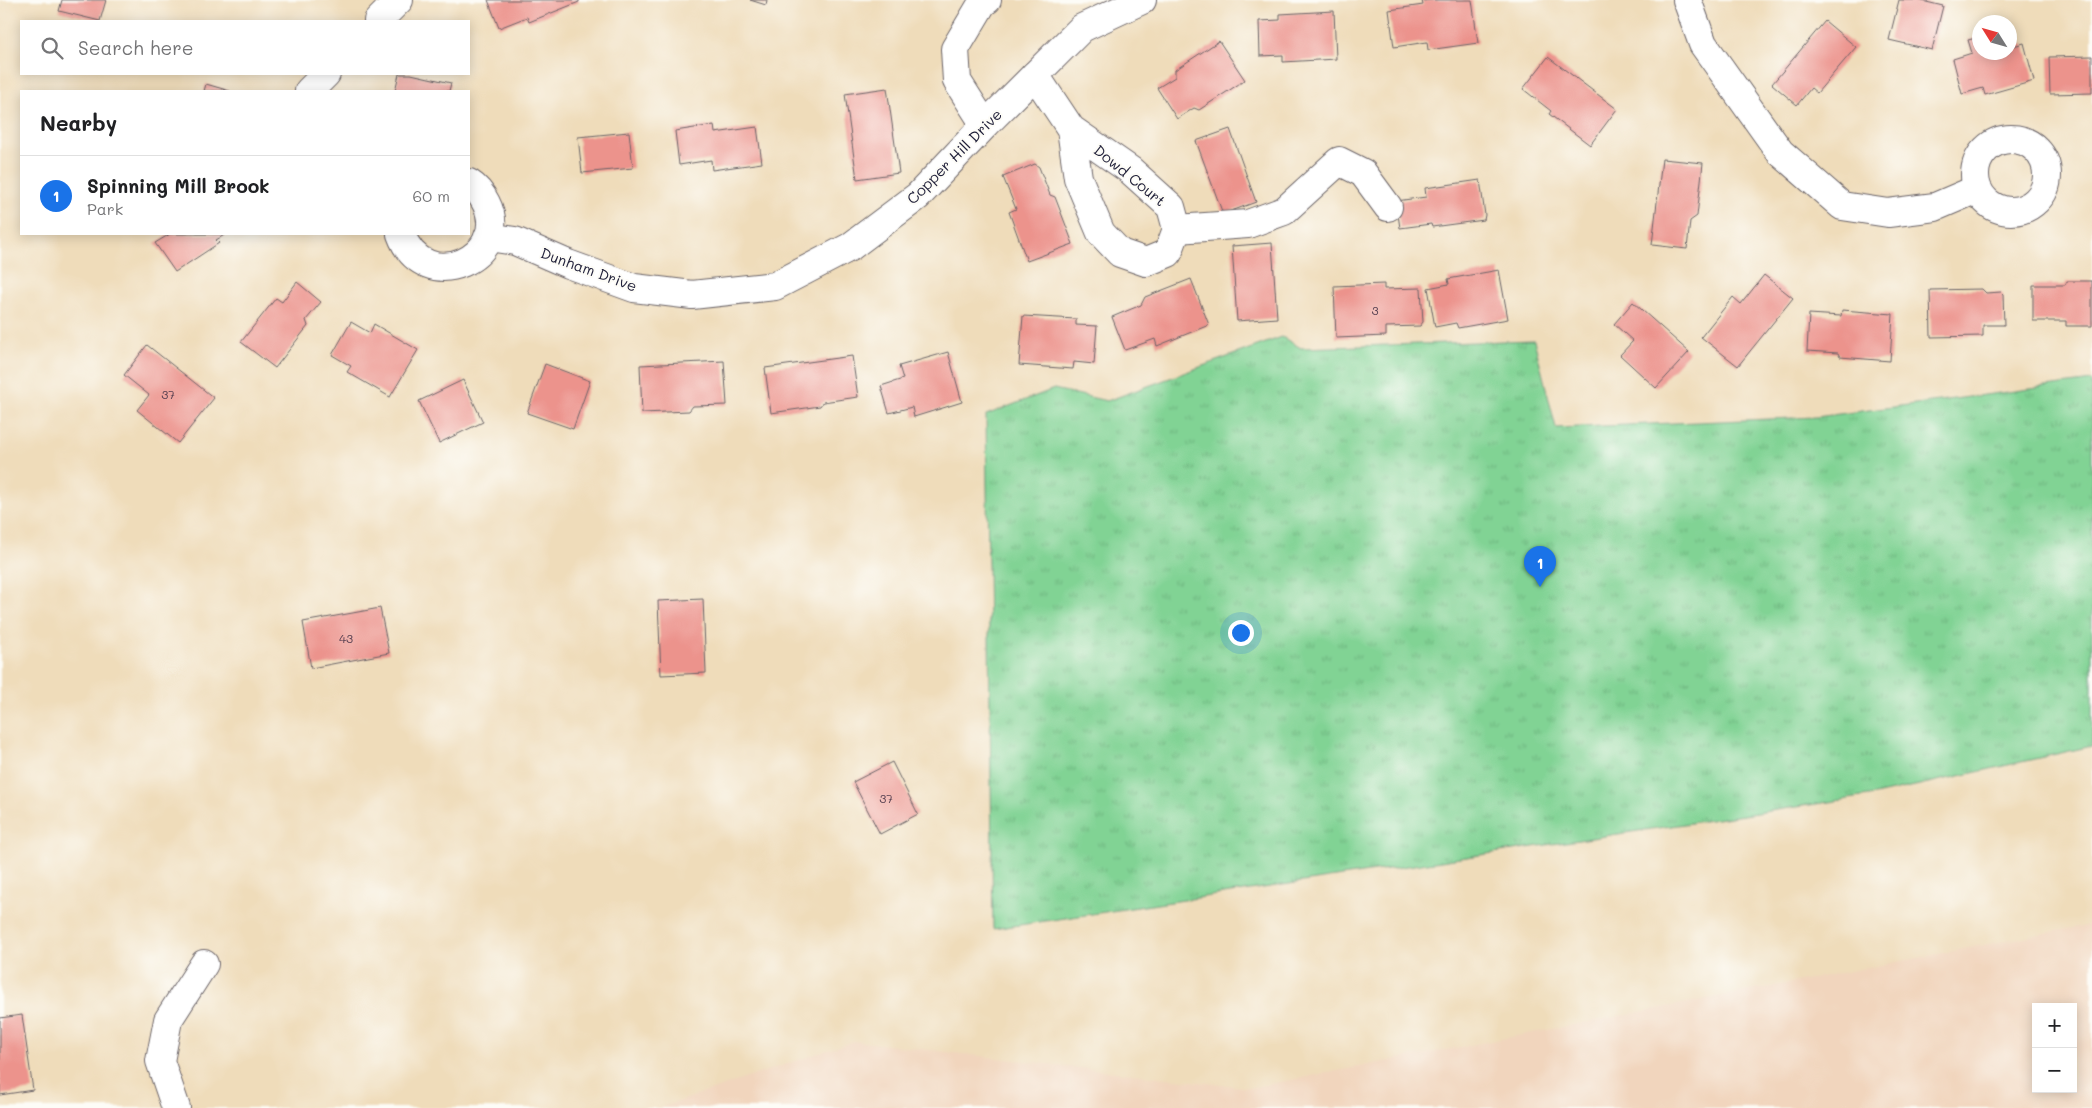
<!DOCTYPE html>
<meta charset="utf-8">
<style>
body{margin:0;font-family:Mali,sans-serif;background:#f6f6f6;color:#202124}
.controls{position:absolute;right:15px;bottom:15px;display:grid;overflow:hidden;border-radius:0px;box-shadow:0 2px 12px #0003}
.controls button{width:45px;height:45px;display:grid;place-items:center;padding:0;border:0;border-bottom:1px solid #e0e0e0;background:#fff;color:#202124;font:25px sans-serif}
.compass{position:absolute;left:1972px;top:15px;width:45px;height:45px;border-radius:50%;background:#fff;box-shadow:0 2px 12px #0003;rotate:307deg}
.you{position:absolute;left:1240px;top:632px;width:18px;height:18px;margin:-12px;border:4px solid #fff;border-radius:50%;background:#1a73e8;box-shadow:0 0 0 8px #1a73e833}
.badge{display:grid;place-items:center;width:32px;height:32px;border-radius:50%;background:#1a73e8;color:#fff;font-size:16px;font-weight:700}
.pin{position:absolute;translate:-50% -41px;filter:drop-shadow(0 1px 2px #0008)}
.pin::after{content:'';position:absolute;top:26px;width:18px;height:15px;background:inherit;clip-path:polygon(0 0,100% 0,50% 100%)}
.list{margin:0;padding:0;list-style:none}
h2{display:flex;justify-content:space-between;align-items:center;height:65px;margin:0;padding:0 20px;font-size:21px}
h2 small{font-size:16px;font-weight:400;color:#757577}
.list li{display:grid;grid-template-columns:32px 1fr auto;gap:15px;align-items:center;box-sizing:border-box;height:80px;padding:0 20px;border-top:1px solid #e0e0e0}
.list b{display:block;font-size:19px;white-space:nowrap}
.list p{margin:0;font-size:16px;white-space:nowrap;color:#757577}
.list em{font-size:16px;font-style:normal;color:#757577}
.icon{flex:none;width:28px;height:28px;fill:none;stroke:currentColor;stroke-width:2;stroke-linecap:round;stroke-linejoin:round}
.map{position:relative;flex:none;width:2092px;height:1108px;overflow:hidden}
.search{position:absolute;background:#fff;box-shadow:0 2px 12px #0003;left:20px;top:20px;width:450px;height:55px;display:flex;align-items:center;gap:12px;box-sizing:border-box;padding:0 18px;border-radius:0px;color:#757577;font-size:19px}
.panel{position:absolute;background:#fff;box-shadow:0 2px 12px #0003;left:20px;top:90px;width:450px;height:145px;border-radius:0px}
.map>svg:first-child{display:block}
.built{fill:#f1d5bd;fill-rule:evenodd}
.grass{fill:url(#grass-tufts);stroke:#527a68}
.building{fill:#ec938c}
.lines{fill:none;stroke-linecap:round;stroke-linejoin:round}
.minor-casing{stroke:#6a6367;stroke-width:30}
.minor{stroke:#fff;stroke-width:28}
.labels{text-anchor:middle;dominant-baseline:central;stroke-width:4;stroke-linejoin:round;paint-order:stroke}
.number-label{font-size:12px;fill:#543e4f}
.street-label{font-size:15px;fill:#22223b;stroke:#fdfcf7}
</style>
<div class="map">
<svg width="2092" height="1108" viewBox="0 0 2092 1108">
<defs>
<pattern id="grass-tufts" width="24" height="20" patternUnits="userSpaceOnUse" patternTransform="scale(1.25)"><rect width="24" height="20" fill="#81d394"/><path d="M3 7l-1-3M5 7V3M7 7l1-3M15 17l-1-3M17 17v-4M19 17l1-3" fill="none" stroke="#6fb580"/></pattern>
</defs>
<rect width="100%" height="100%" fill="#fdfcf7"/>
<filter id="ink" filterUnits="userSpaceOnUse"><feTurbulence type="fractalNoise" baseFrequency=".02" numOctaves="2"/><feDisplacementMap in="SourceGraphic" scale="10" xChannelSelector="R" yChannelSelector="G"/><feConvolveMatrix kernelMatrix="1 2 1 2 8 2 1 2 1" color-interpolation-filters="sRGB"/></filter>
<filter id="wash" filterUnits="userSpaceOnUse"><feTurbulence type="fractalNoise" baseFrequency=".0096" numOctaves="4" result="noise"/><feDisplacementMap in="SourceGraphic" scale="20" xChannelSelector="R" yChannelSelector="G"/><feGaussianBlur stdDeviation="1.12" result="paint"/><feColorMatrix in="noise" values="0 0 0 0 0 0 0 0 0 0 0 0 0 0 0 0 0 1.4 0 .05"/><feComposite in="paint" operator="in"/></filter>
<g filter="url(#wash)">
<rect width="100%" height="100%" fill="#efdcba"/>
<!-- built -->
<path class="built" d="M2092,924V1108H660L854,1041L1250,1088ZM2036,1007H2073V1089H2036Z"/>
<!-- grass -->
<polygon class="grass" points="1282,337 1301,348 1534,340 1556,428 1816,417 2092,381 2092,746 1875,795 993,929 986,415 1054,389 1107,401"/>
<g id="blocks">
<!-- building -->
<g class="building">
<polygon points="62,0 106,0 100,21 59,11"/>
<polygon points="488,0 579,0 579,2 529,22 527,17 499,28"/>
<polygon points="750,0 767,0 766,5"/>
<polygon points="1432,0 1472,0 1478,43 1428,50 1427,42 1394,47 1389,10 1423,5 1422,1"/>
<polygon points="1899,0 1918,0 1943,6 1932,50 1889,40"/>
<polygon points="1334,11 1336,59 1283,62 1283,55 1260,56 1259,21 1280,20 1280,14"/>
<polygon points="1825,21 1856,47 1817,93 1811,88 1797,105 1772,84"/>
<polygon points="1980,37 1980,52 2010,52 2010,47 2024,43 2034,81 1985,95 1983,88 1962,94 1953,59 1972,53 1968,40"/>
<polygon points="1219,41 1245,80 1199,110 1194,108 1177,119 1157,88 1175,77 1175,70"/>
<polygon points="2092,56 2092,93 2050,94 2049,57"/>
<polygon points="1548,57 1617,109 1590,145 1549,114 1551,111 1523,89"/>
<polygon points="399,74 411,74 451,83 449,91 395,91"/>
<polygon points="206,84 230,91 204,91"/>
<polygon points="887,88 899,173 857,179 845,94"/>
<polygon points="714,125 715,133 757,127 762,163 712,170 711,160 679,165 675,131"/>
<polygon points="1230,129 1256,202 1223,214 1196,141"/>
<polygon points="629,132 633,168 582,173 578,137"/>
<polygon points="1662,159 1703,163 1697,216 1690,221 1687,249 1652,245"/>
<polygon points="1035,164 1039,167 1050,195 1055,197 1073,244 1027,261 1009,212 1016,209 1003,177"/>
<polygon points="1480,180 1485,215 1484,220 1432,227 1431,224 1400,228 1396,201 1426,197 1425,188"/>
<polygon points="170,234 226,234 216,240 219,243 175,272 155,243"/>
<polygon points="1272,243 1277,318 1237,321 1232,246"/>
<polygon points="1499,270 1508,319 1458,328 1456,323 1435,327 1428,288 1449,284 1448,279"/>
<polygon points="1764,275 1793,298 1738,366 1701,337 1733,297 1741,304"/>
<polygon points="1191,279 1209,325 1157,346 1155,339 1125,350 1112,317 1141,305 1145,297"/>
<polygon points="2067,281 2092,281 2092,326 2066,326 2066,321 2033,321 2033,285 2065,285"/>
<polygon points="297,282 321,302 306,320 308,326 275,368 241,342 276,298 282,302"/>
<polygon points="1384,284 1384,289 1421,288 1423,322 1420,326 1386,327 1386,336 1336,338 1334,286"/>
<polygon points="1982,289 1986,293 2001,292 2003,294 2004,325 1983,325 1983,336 1931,337 1930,290"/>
<polygon points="1633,302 1689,352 1656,388 1620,355 1633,341 1614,324"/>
<polygon points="1842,310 1893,314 1890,361 1840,357 1838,353 1807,351 1809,314 1841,316"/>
<polygon points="1023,316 1076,319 1076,325 1097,326 1094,364 1074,362 1073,369 1019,365"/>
<polygon points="351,322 370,333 374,324 418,350 390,397 347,372 351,366 332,355"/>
<polygon points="147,345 214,398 178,443 137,410 149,395 124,375"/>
<polygon points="948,352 962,402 914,417 912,407 889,413 881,386 903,379 899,366"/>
<polygon points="852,356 858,397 823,402 820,406 771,413 765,368"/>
<polygon points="724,361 727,405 693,406 689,411 642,413 640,365"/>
<polygon points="545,364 590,381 573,429 527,413"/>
<polygon points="463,380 483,422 439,443 419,401"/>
<polygon points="703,599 706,673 661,675 658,601"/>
<polygon points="380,608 389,653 311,668 303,622"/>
<polygon points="892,762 918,814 880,834 853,782"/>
<polygon points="22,1015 33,1090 0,1095 0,1018"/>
</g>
</g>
</g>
<g filter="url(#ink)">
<use href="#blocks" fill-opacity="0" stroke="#6a6367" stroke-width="1"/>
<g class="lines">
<!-- minor casing -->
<g class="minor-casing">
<g id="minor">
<polyline points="1687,0 1703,44 1780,152 1842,206 1888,213 1935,207 1977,189"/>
<polyline points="378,21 399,0"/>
<polyline points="1035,75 1071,129 1078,178 1101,233 1120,253 1146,262 1168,253 1177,229 1171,207 1130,170 1071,129"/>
<polyline points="309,91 326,74"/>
<polyline points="985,125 957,81 955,49 983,2 987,0"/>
<circle cx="2011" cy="175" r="36"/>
<polyline points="1177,229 1248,224 1284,211 1339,161 1363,173 1388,207"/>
<path d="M401,234C425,299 513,256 486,203C482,195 477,188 469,183"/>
<polyline points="488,237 515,241 568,264 634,288 692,295 775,286 850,247 918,196 985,125 1082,28 1142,0"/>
<polyline points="176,1108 160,1061 168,1020 204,964"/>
</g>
</g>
<!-- minor -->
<use href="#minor" class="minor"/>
</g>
</g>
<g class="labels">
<!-- number labels -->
<g class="number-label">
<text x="1375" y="310">3</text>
<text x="168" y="394">37</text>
<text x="346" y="638">43</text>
<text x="886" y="798">37</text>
</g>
<!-- street labels -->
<g class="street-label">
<text transform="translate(954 156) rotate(-45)">Copper Hill Drive</text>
<text transform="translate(1130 175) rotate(39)">Dowd Court</text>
<text transform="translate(589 269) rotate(20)">Dunham Drive</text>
</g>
</g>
</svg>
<div class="controls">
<button>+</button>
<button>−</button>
</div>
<svg class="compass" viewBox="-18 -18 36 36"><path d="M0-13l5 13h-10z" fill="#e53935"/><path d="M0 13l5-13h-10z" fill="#757577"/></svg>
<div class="you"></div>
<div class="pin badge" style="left:1540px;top:587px">1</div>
<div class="search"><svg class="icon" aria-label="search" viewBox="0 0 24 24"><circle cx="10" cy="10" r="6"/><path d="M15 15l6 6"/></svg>Search here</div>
<section class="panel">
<h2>Nearby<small></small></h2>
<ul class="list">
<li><span class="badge">1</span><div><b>Spinning Mill Brook</b><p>Park</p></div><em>60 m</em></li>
</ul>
</section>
</div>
